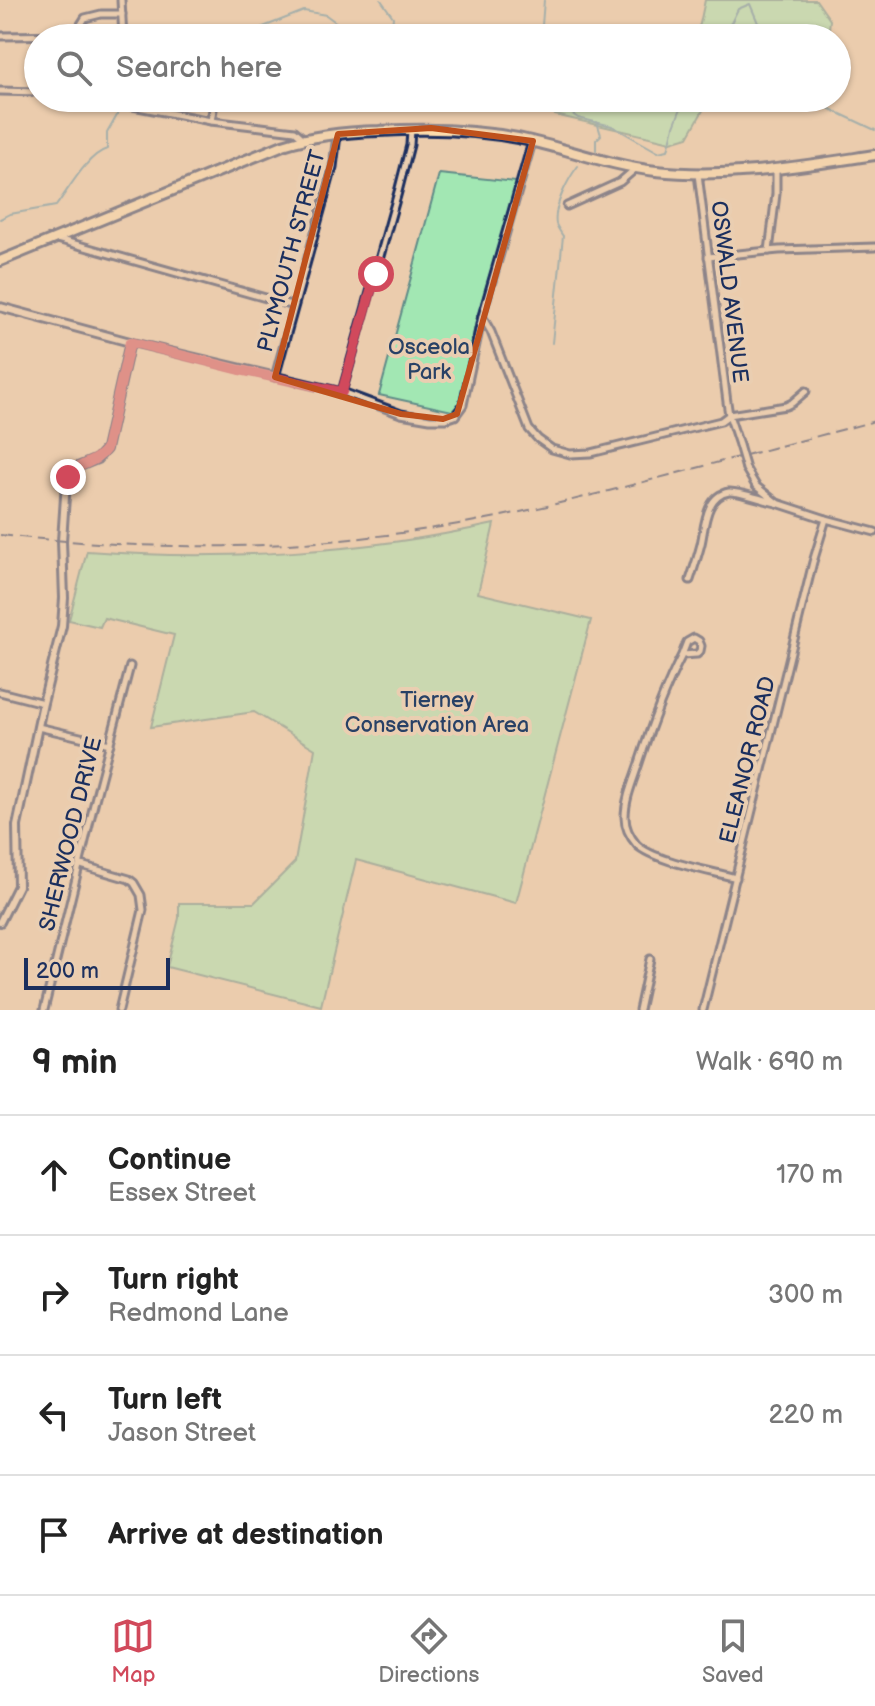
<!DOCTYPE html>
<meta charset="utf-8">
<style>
body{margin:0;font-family:"Balsamiq Sans",sans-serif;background:#f2f2f2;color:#222}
.scale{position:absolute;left:24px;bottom:20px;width:146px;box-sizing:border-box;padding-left:8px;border:4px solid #1b2f5e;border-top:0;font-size:22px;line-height:28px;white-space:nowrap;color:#1b2f5e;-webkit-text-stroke:6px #eaceb1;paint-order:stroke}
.stop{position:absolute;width:24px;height:24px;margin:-18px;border:6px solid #d1495b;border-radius:50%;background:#fff}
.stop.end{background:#d1495b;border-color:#fff;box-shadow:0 2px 8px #0008}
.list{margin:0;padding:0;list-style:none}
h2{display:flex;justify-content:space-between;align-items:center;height:104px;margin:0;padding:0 32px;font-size:34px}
h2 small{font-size:26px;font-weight:400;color:#767676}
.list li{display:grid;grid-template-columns:52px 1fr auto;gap:24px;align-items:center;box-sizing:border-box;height:120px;padding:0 32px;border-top:2px solid #e0e0e0}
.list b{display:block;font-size:30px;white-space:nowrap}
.list p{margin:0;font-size:26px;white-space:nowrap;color:#767676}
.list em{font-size:26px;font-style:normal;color:#767676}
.icon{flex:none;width:44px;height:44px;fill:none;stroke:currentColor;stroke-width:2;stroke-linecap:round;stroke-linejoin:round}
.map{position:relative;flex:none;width:875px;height:1010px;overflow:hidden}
.search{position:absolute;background:#fff;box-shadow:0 2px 6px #0004;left:24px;right:24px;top:24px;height:88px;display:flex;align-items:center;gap:20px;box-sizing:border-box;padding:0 28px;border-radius:44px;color:#767676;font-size:30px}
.sheet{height:584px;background:#fff}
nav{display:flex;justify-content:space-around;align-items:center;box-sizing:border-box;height:112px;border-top:2px solid #e0e0e0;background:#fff;font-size:22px;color:#767676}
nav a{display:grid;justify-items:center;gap:4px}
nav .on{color:#d1495b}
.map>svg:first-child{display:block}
.green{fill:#a2e7b3;stroke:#5e8b88;stroke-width:2}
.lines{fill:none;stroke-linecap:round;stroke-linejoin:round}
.stream{stroke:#558da5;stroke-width:2}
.minor-casing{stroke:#1b2f5e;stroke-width:11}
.tertiary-casing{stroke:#1b2f5e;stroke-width:12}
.trunk-casing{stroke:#1b2f5e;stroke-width:14}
.minor{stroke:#eaceb1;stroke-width:5}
.tertiary{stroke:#eaceb1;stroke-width:6}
.trunk{stroke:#fddcac;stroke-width:8}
.rail{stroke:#1b2f5e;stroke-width:2;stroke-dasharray:12 6;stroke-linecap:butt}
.minor-bridge-casing{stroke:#1b2f5e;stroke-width:11;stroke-linecap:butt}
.minor-bridge{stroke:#eaceb1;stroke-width:5}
.route{stroke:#d1495b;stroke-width:10}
.marked{fill:none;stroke:#bf511c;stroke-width:6;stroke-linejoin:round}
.labels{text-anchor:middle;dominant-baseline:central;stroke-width:8;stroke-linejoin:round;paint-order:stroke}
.street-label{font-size:22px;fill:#1b2f5e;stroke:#eaceb1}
.park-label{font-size:22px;fill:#284166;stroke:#eaceb1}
</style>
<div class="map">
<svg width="875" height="1010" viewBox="0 0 875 1010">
<rect width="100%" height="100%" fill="#ebccad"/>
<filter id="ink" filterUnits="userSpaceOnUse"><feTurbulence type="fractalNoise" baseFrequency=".0125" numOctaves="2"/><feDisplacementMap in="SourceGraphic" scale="16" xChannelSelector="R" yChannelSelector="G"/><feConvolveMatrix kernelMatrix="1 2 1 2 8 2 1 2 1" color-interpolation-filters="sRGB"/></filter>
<g filter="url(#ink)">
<!-- green -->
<g class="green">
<polygon points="705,0 816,0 830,20 828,38 693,38 700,24"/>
<polygon points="559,98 595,98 612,103 643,101 648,98 710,98 688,137 671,142 555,115"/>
<polygon points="439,174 517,182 476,321 459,405 452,411 379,395"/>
<path d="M494,524L478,593L591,620L516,903L356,860L321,1006L167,967L179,918V903H254L295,862L315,749L254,712L151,727L174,635L104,618L100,627L69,620L87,551C219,561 365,553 494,524Z"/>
</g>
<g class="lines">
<!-- stream -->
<g class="stream">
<polyline points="381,0 393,17 391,36 386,38"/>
<polyline points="235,38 304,11 326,15 357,38"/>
<polyline points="541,38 544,0"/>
<polyline points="713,38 731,23 738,9 750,4 761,30 770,38"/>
<polyline points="791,38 796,35 805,38"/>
<polyline points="564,98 568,111 578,118 612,126 658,152 668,150 674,126 685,98"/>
<polyline points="789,98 798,109 828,108 875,130"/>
<polyline points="596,150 596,140 601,135 597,122"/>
<path d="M0,219L10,214L56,206C69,189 87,155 107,149V133L119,112L131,98"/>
<path d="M552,343L563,236C562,235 556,225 556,224C553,207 568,179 578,166"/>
</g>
<!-- minor casing -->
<g class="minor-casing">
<g id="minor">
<polyline points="121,0 123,38"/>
<polyline points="0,36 78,35"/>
<polyline points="78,38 80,26 85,18 101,14 122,14"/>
<polyline points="0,91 38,92"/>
<polyline points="91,98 211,121 295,131 304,139"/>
<polyline points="211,121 215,98"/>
<polyline points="698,174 727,402 729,415 739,445"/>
<polyline points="567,206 620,182 635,169"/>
<polyline points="57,239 294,306"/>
<polyline points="769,251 776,194 776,170"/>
<polyline points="708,257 779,250 875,247"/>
<polyline points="482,316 532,142"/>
<polyline points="130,342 342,392 401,414 430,419 446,419 455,416 463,405 482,316 491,332 529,429 538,439 552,449 570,454 591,453 721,421 729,415 786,406 792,403 806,391"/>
<polyline points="275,377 333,167 337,135"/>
<polyline points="342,392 398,192 410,145 411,130"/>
<polyline points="746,469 756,486 777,503 826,519 875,532"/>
<path d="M690,580C694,568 698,556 701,544C705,527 705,496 729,492C739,491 765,501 777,503"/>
<path d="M682,655L687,642L694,638L699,641L701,646L700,651L697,654L682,655C664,690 651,726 639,763C633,781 625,799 625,817C625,828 630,837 637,845C654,861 711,871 736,878"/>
<polyline points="0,692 43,703"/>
<polyline points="38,727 110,744"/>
<polyline points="81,865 129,879 134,883 141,895 143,910 119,1010"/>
<polyline points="44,1010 95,800 130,666"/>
<polyline points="639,1010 650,959"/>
<polyline points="703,1010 813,562 826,519"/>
</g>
</g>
<!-- tertiary casing -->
<g class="tertiary-casing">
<polyline id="tertiary" points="0,307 130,342 106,449 97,459 75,468 70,472 66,482 62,541 64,598 62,626 43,703 17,826 18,886 0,922"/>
</g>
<!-- trunk casing -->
<g class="trunk-casing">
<path id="trunk" d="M0,261L283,145C314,135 346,132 379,131C430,128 481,129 531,141C573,151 613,166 656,171C730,179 802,166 875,155"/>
</g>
<!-- minor -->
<use href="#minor" class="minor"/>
<!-- tertiary -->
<use href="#tertiary" class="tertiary"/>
<!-- trunk -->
<use href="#trunk" class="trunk"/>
<!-- rail -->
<path class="rail" d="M0,535C145,550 284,552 428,529C510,517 590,496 670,475C738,457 807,439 875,421"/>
<!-- minor-bridge casing -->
<g class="minor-bridge-casing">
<polyline id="minor-bridge" points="739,445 746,469"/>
</g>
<!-- minor-bridge -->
<use href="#minor-bridge" class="minor-bridge"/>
</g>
</g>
<g class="lines" filter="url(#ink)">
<!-- route -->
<path class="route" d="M68,477C76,463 96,464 106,449L130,342L240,370L342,392L376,274"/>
</g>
<!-- marked area -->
<path d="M0 0H875V1010H0ZM431,128L533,141L457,414L443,419L401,414L275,377L338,134Z" fill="#ebccad" fill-opacity=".55" fill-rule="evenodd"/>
<path class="marked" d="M431,128L533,141L457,414L443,419L401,414L275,377L338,134Z"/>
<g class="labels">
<!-- street labels -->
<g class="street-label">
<text transform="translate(292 251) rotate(-75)">PLYMOUTH STREET</text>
<text transform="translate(729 292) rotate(83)">OSWALD AVENUE</text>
<text transform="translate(748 760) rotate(-76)">ELEANOR ROAD</text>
<text transform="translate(71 834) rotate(-76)">SHERWOOD DRIVE</text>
</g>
<!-- park labels -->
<g class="park-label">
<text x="429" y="347">Osceola<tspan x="429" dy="25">Park</tspan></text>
<text x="437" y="700">Tierney<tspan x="437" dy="25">Conservation Area</tspan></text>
</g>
</g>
</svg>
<div class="scale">200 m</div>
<div class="stop" style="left:376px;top:274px"></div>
<div class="stop end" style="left:68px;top:477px"></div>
<div class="search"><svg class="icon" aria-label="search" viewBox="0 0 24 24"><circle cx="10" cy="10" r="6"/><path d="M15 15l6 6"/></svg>Search here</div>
</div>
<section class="sheet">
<h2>9 min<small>Walk · 690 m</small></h2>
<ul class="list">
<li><svg class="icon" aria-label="ahead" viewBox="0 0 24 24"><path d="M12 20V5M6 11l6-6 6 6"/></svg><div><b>Continue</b><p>Essex Street</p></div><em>170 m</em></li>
<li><svg class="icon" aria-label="right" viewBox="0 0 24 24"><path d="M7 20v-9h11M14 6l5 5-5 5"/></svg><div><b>Turn right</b><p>Redmond Lane</p></div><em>300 m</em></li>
<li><svg class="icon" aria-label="left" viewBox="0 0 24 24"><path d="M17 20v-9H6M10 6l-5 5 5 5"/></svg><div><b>Turn left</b><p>Jason Street</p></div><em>220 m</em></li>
<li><svg class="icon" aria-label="arrive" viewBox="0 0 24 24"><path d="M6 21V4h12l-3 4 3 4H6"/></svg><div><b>Arrive at destination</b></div></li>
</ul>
</section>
<nav>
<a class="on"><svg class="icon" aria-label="map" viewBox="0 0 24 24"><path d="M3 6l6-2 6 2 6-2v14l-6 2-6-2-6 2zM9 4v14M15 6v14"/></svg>Map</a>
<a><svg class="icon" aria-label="directions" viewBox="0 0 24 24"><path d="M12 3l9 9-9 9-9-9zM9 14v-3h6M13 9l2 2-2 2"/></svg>Directions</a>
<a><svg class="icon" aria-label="saved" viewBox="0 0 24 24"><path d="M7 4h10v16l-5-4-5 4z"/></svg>Saved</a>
</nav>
